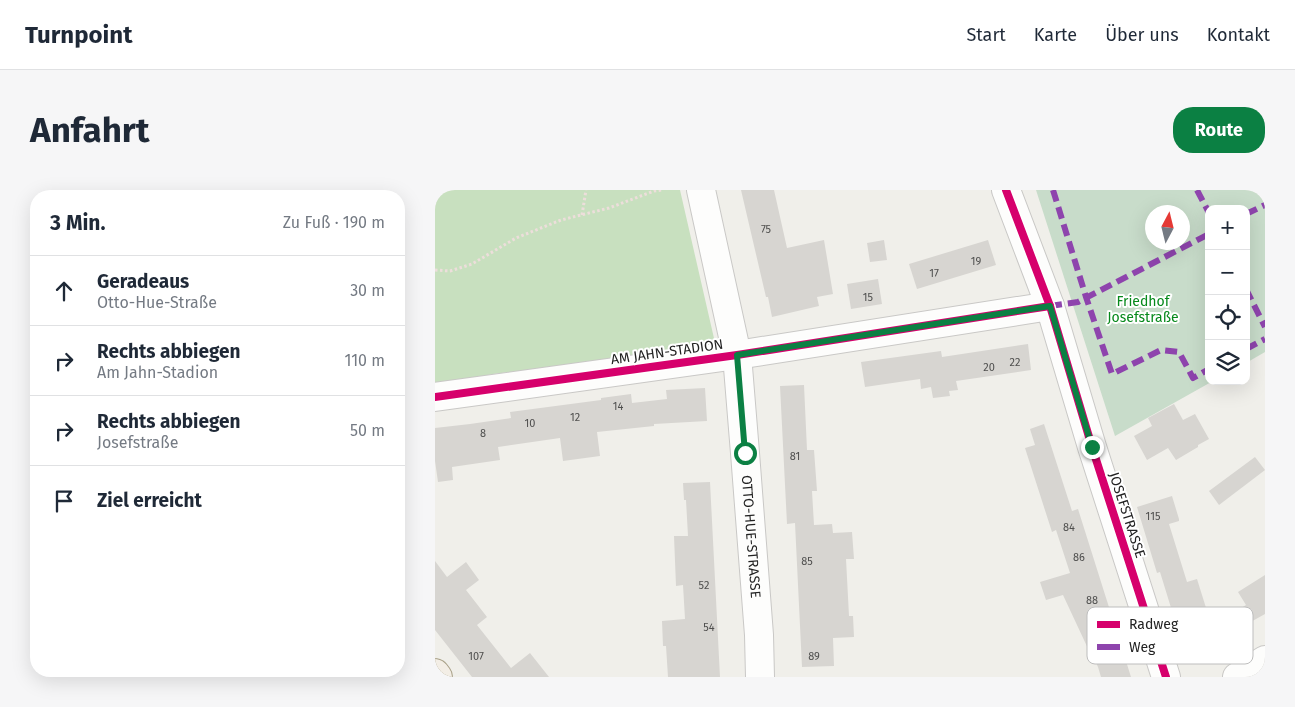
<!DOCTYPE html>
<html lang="de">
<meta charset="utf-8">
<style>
body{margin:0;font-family:"Fira Sans",sans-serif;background:#f6f6f7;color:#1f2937}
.controls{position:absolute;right:15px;top:15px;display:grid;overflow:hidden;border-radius:10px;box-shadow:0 5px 20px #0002}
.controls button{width:45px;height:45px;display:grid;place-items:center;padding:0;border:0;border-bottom:1px solid #e0e1e3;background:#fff;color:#1f2937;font:25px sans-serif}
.compass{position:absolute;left:710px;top:15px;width:45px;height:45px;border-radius:50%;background:#fff;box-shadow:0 5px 20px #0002;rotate:7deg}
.stop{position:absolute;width:15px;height:15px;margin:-11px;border:4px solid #0b8043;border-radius:50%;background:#fff}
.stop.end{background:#0b8043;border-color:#fff;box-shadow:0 1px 5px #0008}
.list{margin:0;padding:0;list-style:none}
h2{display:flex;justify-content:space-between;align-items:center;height:65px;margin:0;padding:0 20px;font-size:21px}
h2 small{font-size:16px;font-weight:400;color:#747a83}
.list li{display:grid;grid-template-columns:32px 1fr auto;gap:15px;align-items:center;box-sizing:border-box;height:70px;padding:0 20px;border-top:1px solid #e0e1e3}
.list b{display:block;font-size:19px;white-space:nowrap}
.list p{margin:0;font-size:16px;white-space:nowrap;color:#747a83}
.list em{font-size:16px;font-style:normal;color:#747a83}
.icon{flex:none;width:28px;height:28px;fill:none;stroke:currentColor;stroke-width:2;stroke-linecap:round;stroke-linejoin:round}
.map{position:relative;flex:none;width:830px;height:487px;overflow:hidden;border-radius:20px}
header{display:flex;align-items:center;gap:30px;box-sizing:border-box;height:70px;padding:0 25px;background:#fff;border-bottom:1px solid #e0e1e3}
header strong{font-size:24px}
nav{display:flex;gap:28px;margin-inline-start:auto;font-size:18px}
.intro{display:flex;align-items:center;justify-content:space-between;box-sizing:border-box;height:120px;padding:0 30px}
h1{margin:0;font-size:35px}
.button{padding:12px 22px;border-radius:20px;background:#0b8043;color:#fff;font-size:18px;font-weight:700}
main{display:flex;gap:30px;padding:0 30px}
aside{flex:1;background:#fff;border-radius:20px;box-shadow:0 5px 20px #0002}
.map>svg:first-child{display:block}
.forest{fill:#c8e0bf}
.cemetery{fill:#c8dcca;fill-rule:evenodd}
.building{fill:#d7d5d1}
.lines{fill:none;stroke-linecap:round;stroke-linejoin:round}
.minor-casing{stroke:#c9c8c6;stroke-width:30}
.major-casing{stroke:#a79f86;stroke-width:30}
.path{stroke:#eddedb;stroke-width:3;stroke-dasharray:2.5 2.5;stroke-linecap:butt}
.minor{stroke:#fdfdfc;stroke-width:28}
.major{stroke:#f3eee6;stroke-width:28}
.quiet{stroke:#8e44ad;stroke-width:6;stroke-dasharray:12 6;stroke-linecap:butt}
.cycleway-casing{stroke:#fff;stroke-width:11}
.cycleway{stroke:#d6006c;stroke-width:8}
.route{stroke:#0b8043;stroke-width:6}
.labels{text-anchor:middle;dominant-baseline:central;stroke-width:4;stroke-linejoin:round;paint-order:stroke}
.number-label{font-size:11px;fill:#4f4f4e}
.park-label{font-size:14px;fill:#06891b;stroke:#fff}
.street-label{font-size:14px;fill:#222;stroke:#fff}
.key{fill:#fff;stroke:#bdbdbd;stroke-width:1}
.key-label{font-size:14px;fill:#222}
</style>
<header>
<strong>Turnpoint</strong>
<nav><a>Start</a><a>Karte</a><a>Über uns</a><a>Kontakt</a></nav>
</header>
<div class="intro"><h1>Anfahrt</h1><a class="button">Route</a></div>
<main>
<aside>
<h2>3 Min.<small>Zu Fuß · 190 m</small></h2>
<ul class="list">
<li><svg class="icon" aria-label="ahead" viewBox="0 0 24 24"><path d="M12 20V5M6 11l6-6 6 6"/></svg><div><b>Geradeaus</b><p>Otto-Hue-Straße</p></div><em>30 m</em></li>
<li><svg class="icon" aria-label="right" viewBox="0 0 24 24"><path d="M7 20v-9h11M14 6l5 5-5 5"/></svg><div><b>Rechts abbiegen</b><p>Am Jahn-Stadion</p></div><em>110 m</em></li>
<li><svg class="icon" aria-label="right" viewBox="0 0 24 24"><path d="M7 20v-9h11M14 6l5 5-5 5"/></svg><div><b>Rechts abbiegen</b><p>Josefstraße</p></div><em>50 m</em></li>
<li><svg class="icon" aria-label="arrive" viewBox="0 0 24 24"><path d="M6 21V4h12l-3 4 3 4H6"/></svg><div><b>Ziel erreicht</b></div></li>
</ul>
</aside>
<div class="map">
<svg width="830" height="487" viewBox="0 0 830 487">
<rect width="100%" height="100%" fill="#f0efea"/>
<!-- forest -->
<polygon class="forest" points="0,0 245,0 281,157 58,184 0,196"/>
<!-- cemetery -->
<path class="cemetery" d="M601,0H830V162L811,173V19H774V191H778L680,246ZM718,22H748V52H718Z"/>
<!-- building -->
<g class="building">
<polygon points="306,0 339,0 352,58 389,50 398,104 382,107 384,116 337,127 333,107 331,107"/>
<polygon points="449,50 452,70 435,72 432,53"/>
<polygon points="553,50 561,75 482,99 474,74"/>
<polygon points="443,89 447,114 416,119 412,94"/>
<polygon points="593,154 596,180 521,191 523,200 514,201 515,206 498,208 496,197 486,199 485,189 430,197 426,172 506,161 507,167"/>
<polygon points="369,195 372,260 379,260 382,301 377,301 379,335 397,334 398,343 417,342 419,369 411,369 414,426 418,426 419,447 398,448 399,476 367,477 360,333 352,334 345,196"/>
<polygon points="270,198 272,231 219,234 219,236 162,242 165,266 128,271 125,248 63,257 65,270 17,277 18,290 3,292 0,271 0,238 35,234 76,228 75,222 166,210 166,208 196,204 197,213 232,209 231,200"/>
<polygon points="739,214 748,230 760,224 774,249 763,255 763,257 741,270 733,258 712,270 699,246 717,236 713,228"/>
<polygon points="609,234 637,321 643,319 696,487 666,487 663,477 657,464 656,465 628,405 611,410 605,392 635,383 621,340 617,342 590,258 600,255 595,239"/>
<polygon points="820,267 830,280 784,315 774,301"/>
<polygon points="275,292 285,487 233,487 231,456 228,456 227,431 250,429 248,395 241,396 239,346 253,346 251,310 249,310 248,293"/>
<polygon points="737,306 744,329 744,331 734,334 752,392 762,389 782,453 768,458 771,468 753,473 725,382 722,383 702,317"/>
<polygon points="0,371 12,387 31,372 44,390 31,400 52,427 42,435 76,478 95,463 114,487 37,487 0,440"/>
<polygon points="830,385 830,424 812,434 803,420 811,415 803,402"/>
</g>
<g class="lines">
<!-- minor casing -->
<g class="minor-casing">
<g id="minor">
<path id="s1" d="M266,0L302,165L310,263L324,445L325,487"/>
<polyline points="571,0 615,116 657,257 731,487"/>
<polyline points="0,207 302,165 615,116"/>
<polyline points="802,487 830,470"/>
</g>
</g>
<!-- major casing -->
<g class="major-casing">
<polyline id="major" points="0,483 3,487"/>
</g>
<!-- path -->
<g class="path">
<polyline points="147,25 151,0"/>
<polyline points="0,80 15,81 37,74 81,48 126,30 174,18 219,1 227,0"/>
</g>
<!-- minor -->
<use href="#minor" class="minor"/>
<!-- major -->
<use href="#major" class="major"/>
<!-- quiet -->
<g class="quiet">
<polyline points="618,0 651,107 677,184 726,160 744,162 758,188 774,179"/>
<polyline points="762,0 774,23"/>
<polyline points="811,24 830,15"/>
<polyline points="811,99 830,137"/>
<polyline points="615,116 643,112 774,44"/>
<polyline points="811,159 830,149"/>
</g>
<!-- cycleway casing -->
<g class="cycleway-casing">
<g id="cycleway">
<polyline points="571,0 615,116 657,257 731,487"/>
<polyline points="0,207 302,165 615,116"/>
</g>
</g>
<!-- cycleway -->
<use href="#cycleway" class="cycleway"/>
</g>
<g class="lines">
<!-- route -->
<polyline class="route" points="310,263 302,165 615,116 657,257"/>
</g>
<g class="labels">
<!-- number labels -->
<g class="number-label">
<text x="331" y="39">75</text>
<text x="541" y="71">19</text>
<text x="499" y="83">17</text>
<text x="433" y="107">15</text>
<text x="580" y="172">22</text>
<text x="554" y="177">20</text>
<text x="183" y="216">14</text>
<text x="140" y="227">12</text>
<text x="95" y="233">10</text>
<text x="48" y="243">8</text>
<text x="360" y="266">81</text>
<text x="718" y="326">115</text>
<text x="634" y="337">84</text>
<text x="644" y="367">86</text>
<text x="372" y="371">85</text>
<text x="269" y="395">52</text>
<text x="657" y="410">88</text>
<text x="274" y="437">54</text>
<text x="41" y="466">107</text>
<text x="379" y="466">89</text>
</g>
<!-- park labels -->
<g class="park-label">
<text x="708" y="111">Friedhof<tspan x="708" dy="16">Josefstraße</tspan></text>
</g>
<!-- street labels -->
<g class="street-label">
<text transform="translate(232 162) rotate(-8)">AM JAHN-STADION</text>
<text transform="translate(692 325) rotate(72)">JOSEFSTRASSE</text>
<text stroke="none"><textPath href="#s1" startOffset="351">OTTO-HUE-STRASSE</textPath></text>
</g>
</g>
<!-- legend -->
<rect x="652" y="417" width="166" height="57" rx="8" class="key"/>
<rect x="662" y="431" width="23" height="7" fill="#d6006c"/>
<rect x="662" y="454" width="23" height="6" fill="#8e44ad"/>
<g class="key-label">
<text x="694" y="439">Radweg</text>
<text x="694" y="462">Weg</text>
</g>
</svg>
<div class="controls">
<button>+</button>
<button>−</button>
<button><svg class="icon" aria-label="locate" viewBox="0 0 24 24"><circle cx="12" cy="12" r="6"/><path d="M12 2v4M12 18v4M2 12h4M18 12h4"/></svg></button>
<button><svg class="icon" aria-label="layers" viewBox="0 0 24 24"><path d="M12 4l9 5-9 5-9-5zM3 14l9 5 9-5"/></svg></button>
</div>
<svg class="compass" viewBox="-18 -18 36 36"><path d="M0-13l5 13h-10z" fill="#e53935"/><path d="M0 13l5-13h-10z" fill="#747a83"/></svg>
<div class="stop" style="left:310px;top:263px"></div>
<div class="stop end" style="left:657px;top:257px"></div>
</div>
</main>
